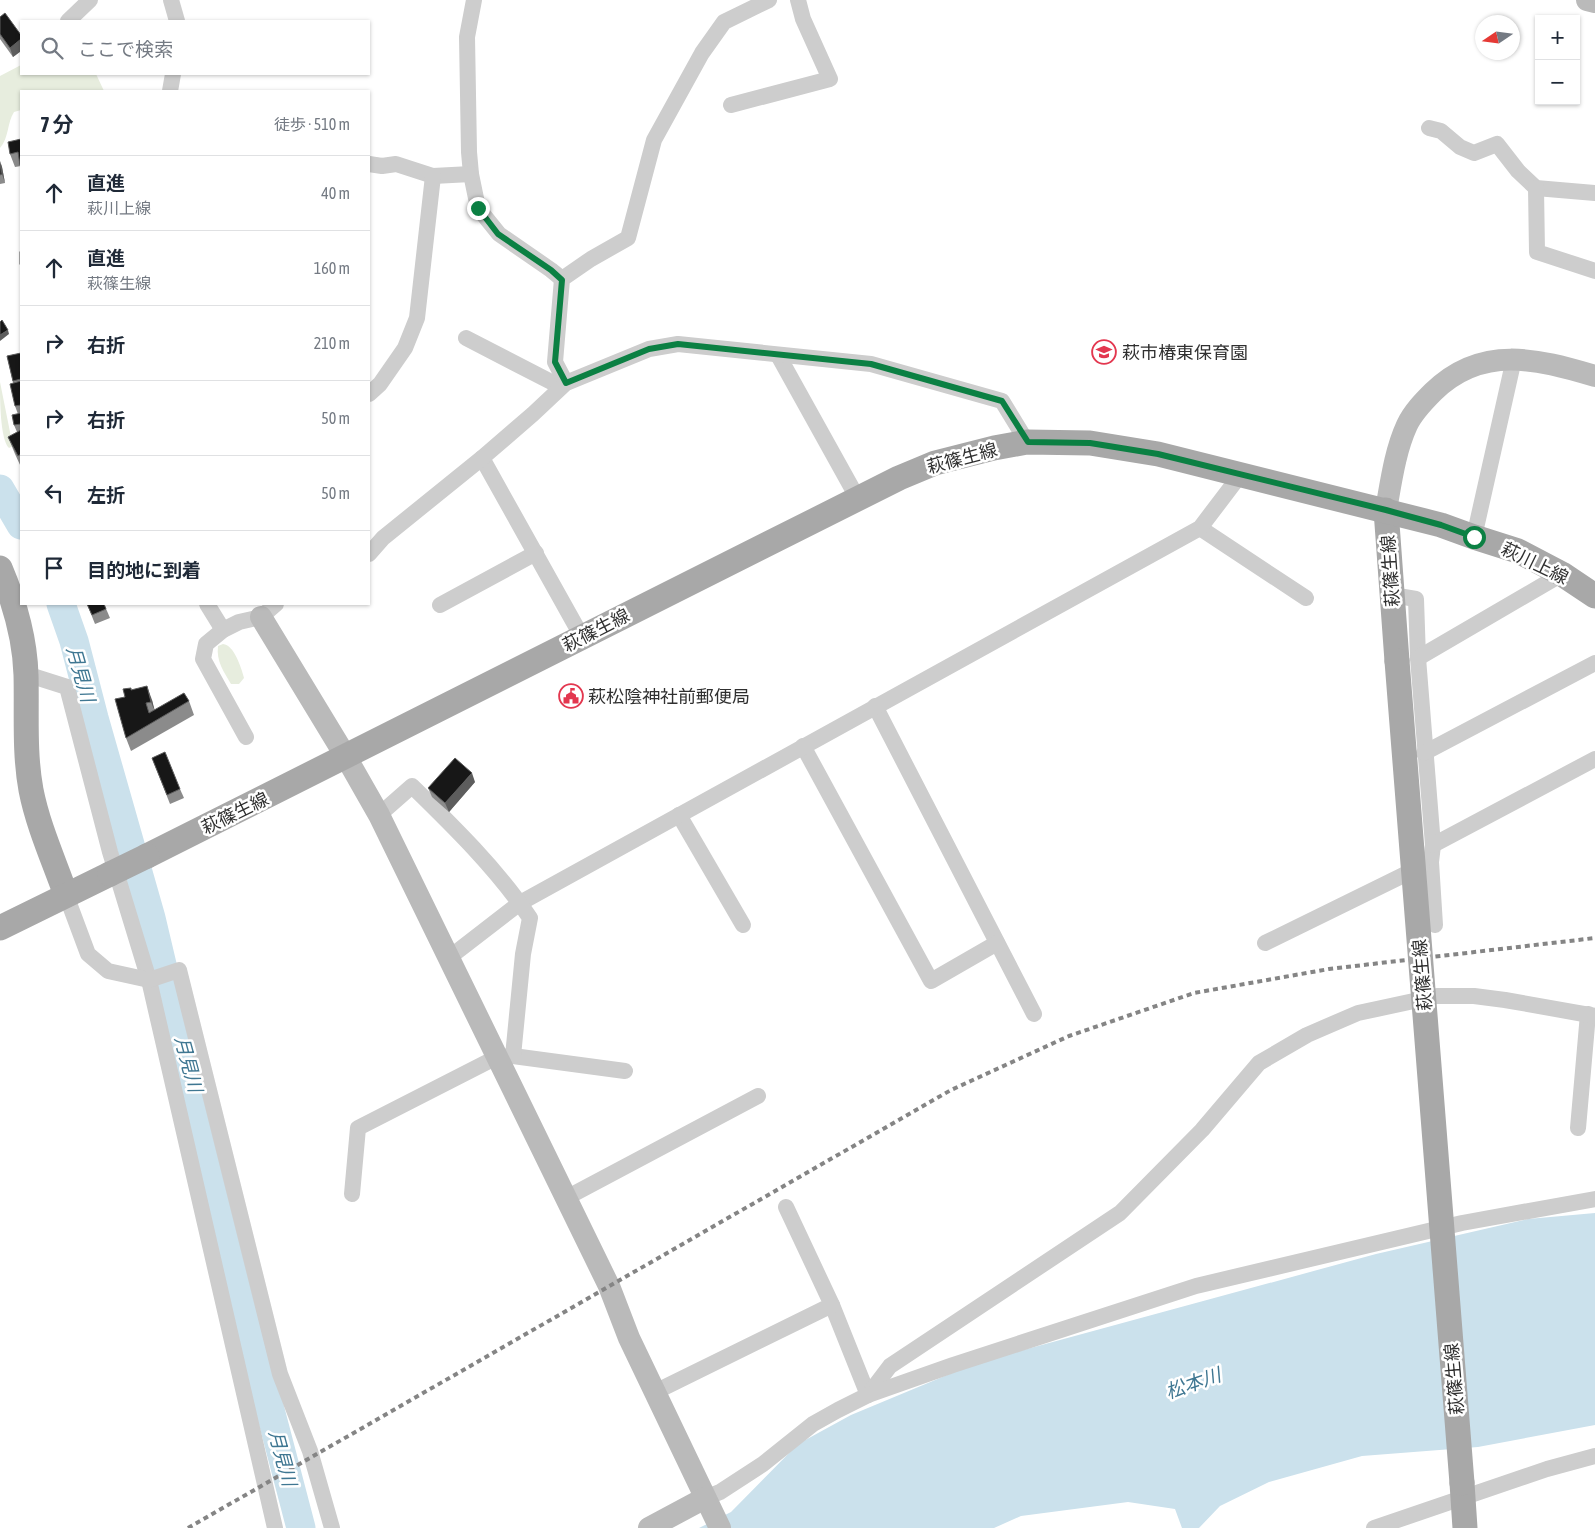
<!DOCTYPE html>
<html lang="ja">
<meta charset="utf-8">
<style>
body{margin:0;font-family:"Asap Condensed","Noto Sans JP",sans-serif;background:#f2f2f3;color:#1f2937}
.controls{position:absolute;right:15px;top:15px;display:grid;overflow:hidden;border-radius:0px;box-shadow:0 1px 4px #0004}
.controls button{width:45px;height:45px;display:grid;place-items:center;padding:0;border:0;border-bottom:1px solid #e0e1e3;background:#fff;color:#1f2937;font:25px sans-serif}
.compass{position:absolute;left:1475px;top:15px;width:45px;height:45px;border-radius:50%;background:#fff;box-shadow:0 1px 4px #0004;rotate:257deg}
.stop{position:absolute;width:15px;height:15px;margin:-11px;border:4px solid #0b8043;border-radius:50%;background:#fff}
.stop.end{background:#0b8043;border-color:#fff;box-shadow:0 1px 5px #0008}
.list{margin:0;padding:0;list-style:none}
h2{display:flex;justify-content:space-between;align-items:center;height:65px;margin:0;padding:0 20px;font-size:21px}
h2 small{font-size:16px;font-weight:400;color:#747a83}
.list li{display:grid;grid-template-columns:32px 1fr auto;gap:15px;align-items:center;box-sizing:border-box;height:75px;padding:0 20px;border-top:1px solid #e0e1e3}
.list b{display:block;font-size:19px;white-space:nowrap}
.list p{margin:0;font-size:16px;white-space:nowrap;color:#747a83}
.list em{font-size:16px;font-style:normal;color:#747a83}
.icon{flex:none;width:28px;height:28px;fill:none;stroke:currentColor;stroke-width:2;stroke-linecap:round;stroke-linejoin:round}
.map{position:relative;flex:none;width:1595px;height:1528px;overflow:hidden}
.search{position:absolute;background:#fff;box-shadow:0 1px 4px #0004;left:20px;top:20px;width:350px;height:55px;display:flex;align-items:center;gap:12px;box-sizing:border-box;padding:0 18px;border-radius:0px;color:#747a83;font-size:19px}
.panel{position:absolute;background:#fff;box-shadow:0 1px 4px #0004;left:20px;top:90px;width:350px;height:515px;border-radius:0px}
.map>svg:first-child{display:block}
.green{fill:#e7edde}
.water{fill:#cbe1ec}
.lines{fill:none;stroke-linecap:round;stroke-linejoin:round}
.river{stroke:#cbe1ec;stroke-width:29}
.street{stroke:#cdcdcd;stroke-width:16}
.secondary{stroke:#bababa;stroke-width:22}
.primary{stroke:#a8a8a8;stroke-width:25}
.rail{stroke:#858585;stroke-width:4;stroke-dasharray:5 4;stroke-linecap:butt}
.primary-bridge{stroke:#a8a8a8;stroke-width:25}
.wall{fill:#8b8b8b}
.shaded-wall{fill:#5d5d5d}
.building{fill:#171717;stroke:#5d5d5d}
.route{stroke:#0b8043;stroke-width:6}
.labels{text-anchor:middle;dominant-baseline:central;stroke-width:5;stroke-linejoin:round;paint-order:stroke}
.poi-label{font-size:18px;fill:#303030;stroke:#fff;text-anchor:start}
.street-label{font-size:18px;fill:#303030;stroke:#fff}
.water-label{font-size:19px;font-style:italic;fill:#3f7792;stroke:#fff}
</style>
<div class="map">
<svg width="1595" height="1528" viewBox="0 0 1595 1528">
<rect width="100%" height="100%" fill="#fff"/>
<!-- green -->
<g class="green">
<path d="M21,65V74H96L104,91H21V110L14,112C7,123 9,138 0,148V76Z"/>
<path d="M0,382L12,442L13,446L9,448C0,439 0,398 0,382Z"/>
<path d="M223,644C234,645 241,667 244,678L239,684H231C224,672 216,661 218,646Z"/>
</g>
<!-- water -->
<polygon class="water" points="1595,1213 1595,1425 1478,1447 1362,1456 1269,1482 1220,1506 1199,1528 1182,1528 1175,1509 1128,1502 1021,1516 994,1528 699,1528 731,1512 798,1444 851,1415 976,1363 1376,1254 1528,1219"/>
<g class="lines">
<!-- river -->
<g class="river">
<polyline points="0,489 21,525"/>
<polyline points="61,604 74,641 94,718 151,918 177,1028 208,1140 268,1402 301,1528"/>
</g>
<!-- street -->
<g class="street">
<polyline points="171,0 177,21"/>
<polyline points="474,0 467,37 469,152 471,174 478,208 499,234 551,270 562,279"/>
<polyline points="68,21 90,0"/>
<polyline points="170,91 173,74"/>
<polyline points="731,105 830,79 803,19 798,0"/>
<polyline points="1429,128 1441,131 1460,147 1474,153 1497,144 1518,171 1536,188 1595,193"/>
<polyline points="369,164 382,166 396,164 433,176 471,174"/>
<polyline points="1536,188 1537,252 1595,271"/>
<polyline points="466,338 561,387"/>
<polyline points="778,355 858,499"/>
<polyline points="566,383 555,362 562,279 591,259 628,238 654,140 702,53 724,22 769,0"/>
<polyline points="369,394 380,384 405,348 417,318 433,176"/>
<polyline points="482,458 582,637"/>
<polyline points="1200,528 1306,598"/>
<polyline points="1474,537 1514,359"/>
<polyline points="369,554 383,538 482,458 533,414 566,383 649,349 678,344 871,364 1002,401 1027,442"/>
<polyline points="1392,595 1416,599 1418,658 1433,845 1431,862 1435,925"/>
<polyline points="207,604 223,630"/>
<polyline points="440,605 536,553"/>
<polyline points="1418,658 1562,574"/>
<polyline points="26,674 67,687 110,852 149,980 275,1528"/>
<polyline points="875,706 1034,1014"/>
<polyline points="246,737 203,659 206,644 223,630 239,622 261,617 276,604"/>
<polyline points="803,746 931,981 997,943"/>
<polyline points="1424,753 1595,663"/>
<polyline points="679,815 743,925"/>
<polyline points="1433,845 1595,759"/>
<polyline points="66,895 88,954 108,971 149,980 179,970 280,1374 310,1451 332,1528"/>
<polyline points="1265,943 1422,866"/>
<polyline points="450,957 520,903 1200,528 1241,474"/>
<polyline points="513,1056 625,1071"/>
<polyline points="1578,1128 1588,1014"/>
<path d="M352,1194L358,1128L497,1057L513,1056L523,954L530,918C497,869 454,827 412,786L379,815"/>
<polyline points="566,1198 758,1096"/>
<polyline points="832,1305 868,1395"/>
<polyline points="655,1392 832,1305 786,1207"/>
<polyline points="868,1395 890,1366 1120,1213 1202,1130 1259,1063 1307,1035 1358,1013 1437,996 1474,996 1505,1000 1595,1016"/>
<polyline points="705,1498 720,1492 763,1464 813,1424 838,1410 868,1395 953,1365 1196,1286 1462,1223 1595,1199"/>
<polyline points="1374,1528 1547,1469 1595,1456"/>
</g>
<!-- secondary -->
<g class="secondary">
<polyline points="1587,0 1595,2"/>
<path d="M1386,510C1391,482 1395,451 1407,425C1413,412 1424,401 1433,392C1482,344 1537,359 1595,376"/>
<polyline points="261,617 346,757 379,815 609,1286 629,1338 720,1528"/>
<polyline points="649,1528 705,1498"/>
</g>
<!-- primary -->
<g class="primary">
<polyline points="1386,510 1397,661"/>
<path d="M0,568C14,601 25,639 26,675C27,713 24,752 31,790C38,826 54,861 66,895"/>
<polyline points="147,856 899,478 935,463 994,448 1027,442 1090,443 1158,454 1441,525 1474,537 1518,551 1562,574 1595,596"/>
<polyline points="0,928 110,874"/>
<polyline points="1462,1483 1465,1528"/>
</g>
<!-- rail -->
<polyline class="rail" points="188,1528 951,1090 1069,1036 1194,993 1329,969 1595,938"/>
<!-- primary-bridge -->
<g class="primary-bridge">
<polyline points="1397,661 1462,1483"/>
<polyline points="110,874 147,856"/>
</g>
</g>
<!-- wall -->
<g class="wall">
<polygon points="0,17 21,35 21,51 13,57 0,39"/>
<polygon points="21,139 21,168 21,166 15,167 10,154"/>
<polygon points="0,161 2,167 5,183 0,184"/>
<polygon points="21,353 21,467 15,454 8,437 17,432 14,425 18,414 15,406 13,383 7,356"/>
<polygon points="87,604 104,604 110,618 95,624"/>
<polygon points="132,690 152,700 154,710 189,701 194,715 131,751 126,738 125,697"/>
<polygon points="152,758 180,789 184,798 170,804"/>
<polygon points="475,782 449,812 432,797 428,788"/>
</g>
<!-- shaded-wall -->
<g class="shaded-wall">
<polygon points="21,39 21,51 13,57 10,48"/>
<polygon points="0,161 2,167 5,183 2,174"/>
<polygon points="8,330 9,334 0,341 0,335"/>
<polygon points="147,686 152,700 156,715 151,702"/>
<polygon points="472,773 475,782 449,812 445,803"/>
</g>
<!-- building -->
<g class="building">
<polygon points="5,13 21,35 21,39 10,48 0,34 0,17"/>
<polygon points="21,139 21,165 20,165 18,152 10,154 8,142"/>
<polygon points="0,164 2,174 0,175"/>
<rect x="20" y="252" width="1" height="12"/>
<polygon points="2,320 8,330 0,335 0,322"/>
<polygon points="21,353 21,379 13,381 7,356"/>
<polygon points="21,381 21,406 21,405 15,406 10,384"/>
<polygon points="21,413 21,424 14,425 12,415"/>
<polygon points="21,430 21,454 18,456 8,437"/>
<polygon points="87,604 104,604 106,609 92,615"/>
<polygon points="147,686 151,702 146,703 149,713 184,693 189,701 126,738 115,699 125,697 123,689 131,688 131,690"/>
<polygon points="165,752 180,789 167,795 152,758"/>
<polygon points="455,758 472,773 445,803 428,788"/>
</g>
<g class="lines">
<!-- route -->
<polyline class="route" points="478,208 498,234 551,270 562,280 555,362 566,383 649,349 678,344 871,364 1002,401 1028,442 1090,443 1158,454 1386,510 1441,525 1474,537"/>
</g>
<!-- icons -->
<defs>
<g id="school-ring" transform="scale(1.25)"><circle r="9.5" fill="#fff" stroke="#e3374f" stroke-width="1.5"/><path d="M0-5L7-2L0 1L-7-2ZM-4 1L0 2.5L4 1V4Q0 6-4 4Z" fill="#e3374f"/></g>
<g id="civic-ring" transform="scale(1.25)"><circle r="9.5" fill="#fff" stroke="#e3374f" stroke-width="1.5"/><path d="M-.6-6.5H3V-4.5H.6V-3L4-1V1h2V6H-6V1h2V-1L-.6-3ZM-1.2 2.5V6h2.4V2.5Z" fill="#e3374f"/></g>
</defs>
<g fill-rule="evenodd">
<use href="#school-ring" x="1104" y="352"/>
<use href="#civic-ring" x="571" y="696"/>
</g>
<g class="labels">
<!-- poi labels -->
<g class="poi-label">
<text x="1122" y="352">萩市椿東保育園</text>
<text x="588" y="696">萩松陰神社前郵便局</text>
</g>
<!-- street labels -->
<g class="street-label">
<text transform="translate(962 458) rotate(-15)">萩篠生線</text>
<text transform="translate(1535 563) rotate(26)">萩川上線</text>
<text transform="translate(1390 571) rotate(-94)">萩篠生線</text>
<text transform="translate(596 630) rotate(-27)">萩篠生線</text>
<text transform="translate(235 813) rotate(-26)">萩篠生線</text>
<text transform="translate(1422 975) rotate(-95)">萩篠生線</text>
<text transform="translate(1454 1379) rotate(-95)">萩篠生線</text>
</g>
<!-- water labels -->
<g class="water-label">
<text transform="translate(81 674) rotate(74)">月見川</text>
<text transform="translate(189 1064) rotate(75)">月見川</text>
<text transform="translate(1193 1383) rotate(-19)">松本川</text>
<text transform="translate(283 1458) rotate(75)">月見川</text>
</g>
</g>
</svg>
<div class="controls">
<button>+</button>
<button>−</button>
</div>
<svg class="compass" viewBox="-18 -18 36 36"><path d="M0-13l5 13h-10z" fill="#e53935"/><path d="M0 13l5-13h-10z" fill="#747a83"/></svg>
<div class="stop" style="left:1474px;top:537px"></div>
<div class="stop end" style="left:478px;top:208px"></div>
<div class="search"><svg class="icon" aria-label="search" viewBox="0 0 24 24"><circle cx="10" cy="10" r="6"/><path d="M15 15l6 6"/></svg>ここで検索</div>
<section class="panel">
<h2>7 分<small>徒歩 · 510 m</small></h2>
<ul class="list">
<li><svg class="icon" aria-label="ahead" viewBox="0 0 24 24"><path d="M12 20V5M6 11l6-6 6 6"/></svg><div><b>直進</b><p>萩川上線</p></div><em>40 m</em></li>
<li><svg class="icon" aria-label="ahead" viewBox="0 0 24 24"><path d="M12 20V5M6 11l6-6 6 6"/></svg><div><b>直進</b><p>萩篠生線</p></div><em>160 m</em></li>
<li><svg class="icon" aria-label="right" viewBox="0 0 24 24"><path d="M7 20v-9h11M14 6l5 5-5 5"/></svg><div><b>右折</b></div><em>210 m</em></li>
<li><svg class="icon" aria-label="right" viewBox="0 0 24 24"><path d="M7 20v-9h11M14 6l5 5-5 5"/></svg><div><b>右折</b></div><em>50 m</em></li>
<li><svg class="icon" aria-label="left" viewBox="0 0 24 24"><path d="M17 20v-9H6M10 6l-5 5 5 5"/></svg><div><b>左折</b></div><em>50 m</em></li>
<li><svg class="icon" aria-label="arrive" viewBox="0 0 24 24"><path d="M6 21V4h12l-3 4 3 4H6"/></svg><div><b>目的地に到着</b></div></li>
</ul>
</section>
</div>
